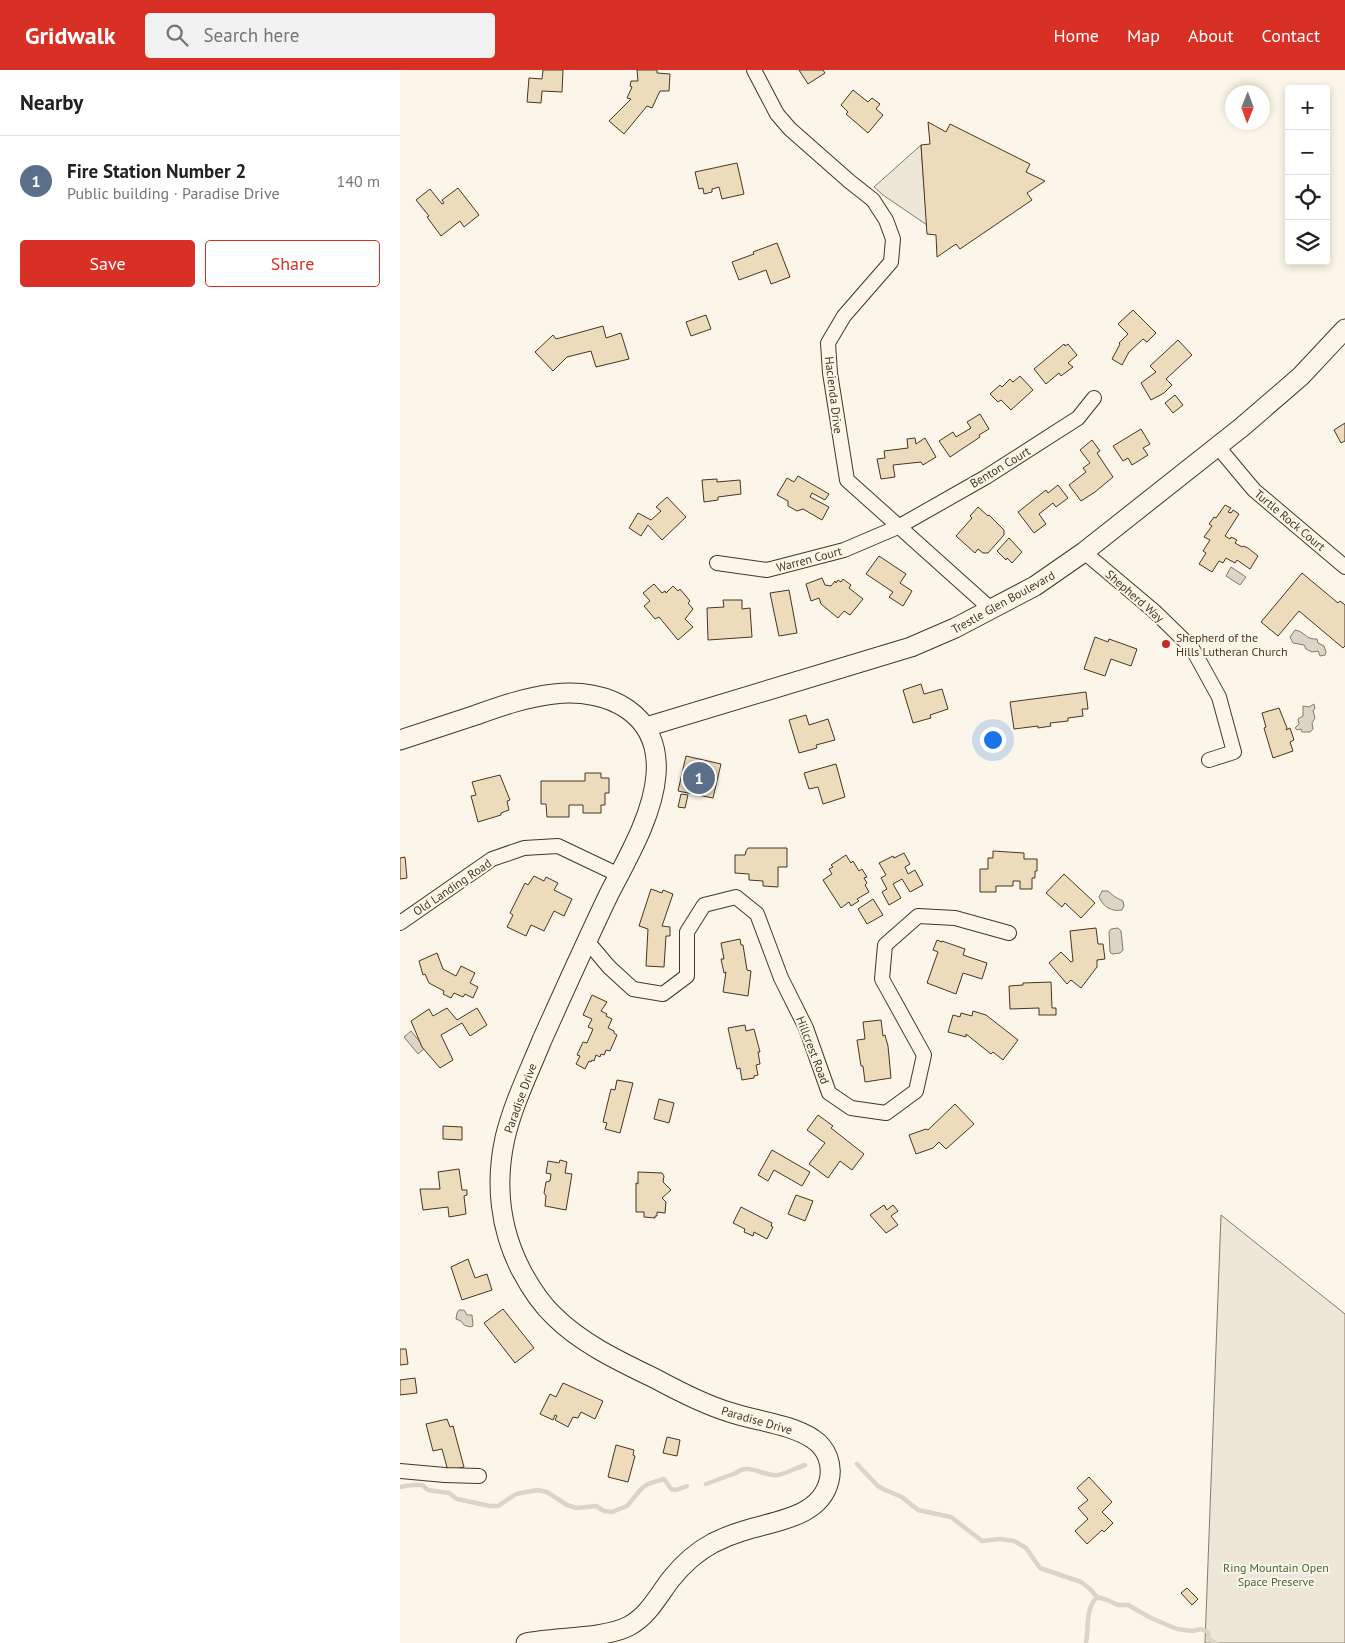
<!DOCTYPE html>
<meta charset="utf-8">
<style>
body{margin:0;font-family:"PT Sans",sans-serif;background:#f2f2f2;color:#202124}
.controls{position:absolute;right:15px;top:15px;display:grid;overflow:hidden;border-radius:5px;box-shadow:0 2px 8px #0003}
.controls button{width:45px;height:45px;display:grid;place-items:center;padding:0;border:0;border-bottom:1px solid #e0e0e0;background:#fff;color:#202124;font:25px sans-serif}
.compass{position:absolute;left:825px;top:15px;width:45px;height:45px;border-radius:50%;background:#fff;box-shadow:0 2px 8px #0003;rotate:181deg}
.you{position:absolute;left:592px;top:669px;width:18px;height:18px;margin:-12px;border:4px solid #fff;border-radius:50%;background:#1a73e8;box-shadow:0 0 0 8px #1a73e833}
.badge{display:grid;place-items:center;width:32px;height:32px;border-radius:50%;background:#d93025;color:#fff;font-size:16px;font-weight:700}
.pin{position:absolute;translate:-50% -50%;border:2px solid #fff;box-shadow:0 1px 5px #0006}
.list{margin:0;padding:0;list-style:none}
h2{display:flex;justify-content:space-between;align-items:center;height:65px;margin:0;padding:0 20px;font-size:21px}
h2 small{font-size:16px;font-weight:400;color:#757577}
.list li{display:grid;grid-template-columns:32px 1fr auto;gap:15px;align-items:center;box-sizing:border-box;height:90px;padding:0 20px;border-top:1px solid #e0e0e0}
.list b{display:block;font-size:19px;white-space:nowrap}
.list p{margin:0;font-size:16px;white-space:nowrap;color:#757577}
.list em{font-size:16px;font-style:normal;color:#757577}
.actions{display:flex;gap:10px;padding:15px 20px}
.actions a{flex:1;padding:11px 0;border:1px solid #d93025;border-radius:5px;text-align:center;font-size:18px;color:#d93025}
.actions .main{background:#d93025;color:#fff}
.icon{flex:none;width:28px;height:28px;fill:none;stroke:currentColor;stroke-width:2;stroke-linecap:round;stroke-linejoin:round}
.map{position:relative;flex:none;width:945px;height:1573px;overflow:hidden}
header{display:flex;align-items:center;gap:30px;box-sizing:border-box;height:70px;padding:0 25px;background:#d93025;color:#fff}
header strong{font-size:24px}
nav{display:flex;gap:28px;margin-inline-start:auto;font-size:18px}
.search{width:350px;height:45px;background:#f2f2f2;display:flex;align-items:center;gap:12px;box-sizing:border-box;padding:0 18px;border-radius:5px;color:#757577;font-size:19px}
main{display:flex}
aside{flex:1;background:#fff}
.map>svg:first-child{display:block}
.green{fill:#ede6d9;stroke:#887966}
.parking{fill:#ede7d9;stroke:#887966}
.water{fill:#dcd4c6;stroke:#887966}
.lines{fill:none;stroke-linecap:round;stroke-linejoin:round}
.stream{stroke:#dcd4c6;stroke-width:4.5}
.building{fill:#ecdcbc;stroke:#4a3520}
.street-casing{stroke:#4a3520;stroke-width:16}
.secondary-casing{stroke:#4a3520;stroke-width:21}
.street{stroke:#fbf6e9;stroke-width:14}
.secondary{stroke:#fbf6e9;stroke-width:19}
.poi-dot{fill:#c62828;stroke:#fbf6e9;stroke-width:2}
.labels{text-anchor:middle;dominant-baseline:central;stroke-width:4;stroke-linejoin:round;paint-order:stroke}
.street-label{font-size:12px;fill:#4a3520;stroke:#fbf6e9}
.poi-label{font-size:12px;fill:#4a3520;stroke:#fbf6e9;text-anchor:start}
.park-label{font-size:12px;fill:#436837;stroke:#fbf6e9}
</style>
<header>
<strong>Gridwalk</strong>
<div class="search"><svg class="icon" aria-label="search" viewBox="0 0 24 24"><circle cx="10" cy="10" r="6"/><path d="M15 15l6 6"/></svg>Search here</div>
<nav><a>Home</a><a>Map</a><a>About</a><a>Contact</a></nav>
</header>
<main>
<aside>
<h2>Nearby<small></small></h2>
<ul class="list">
<li><span class="badge" style="background:#5c6f8a">1</span><div><b>Fire Station Number 2</b><p>Public building · Paradise Drive</p></div><em>140 m</em></li>
</ul>
<div class="actions"><a class="main">Save</a><a>Share</a></div>
</aside>
<div class="map">
<svg width="945" height="1573" viewBox="0 0 945 1573">
<rect width="100%" height="100%" fill="#fbf6e9"/>
<!-- green -->
<polygon class="green" points="821,1145 945,1244 945,1573 805,1573"/>
<!-- parking -->
<polygon class="parking" points="521,75 527,155 483,125 474,117"/>
<!-- water -->
<g class="water">
<polygon points="831,497 846,507 840,515 826,506"/>
<path d="M895,560C904,561 906,570 917,569L918,573L924,576L926,582L925,585L920,586L918,581L912,582L906,579L904,575L893,573L890,567Z"/>
<polygon points="914,634 915,638 913,641 915,648 912,653 913,659 910,662 902,662 901,659 897,660 895,658 899,654 898,649 903,646 903,636 909,637"/>
<path d="M702,821H708L715,827L723,831L724,836L722,840C712,842 703,837 699,827Z"/>
<polygon points="718,858 721,861 723,880 720,883 712,884 710,882 709,862 711,859"/>
<polygon points="11,961 25,978 18,984 4,967"/>
<polygon points="59,1240 64,1240 67,1245 72,1245 73,1256 70,1257 64,1255 61,1251 56,1249 57,1243"/>
</g>
<g class="lines">
<!-- stream -->
<g class="stream">
<polyline points="457,1394 478,1416 485,1420 502,1427 518,1440 551,1447 582,1471 600,1469 614,1471 626,1478 640,1498 681,1512 690,1519 697,1527 707,1530 718,1535 728,1535 751,1548 777,1559 792,1561 801,1559 808,1562 809,1569 816,1573"/>
<path d="M306,1414L336,1403C348,1392 364,1407 378,1405C387,1403 396,1398 405,1395"/>
<polyline points="0,1417 12,1415 22,1415 28,1420 49,1423 57,1429 90,1436 98,1436 116,1424 137,1420 147,1422 167,1435 177,1438 196,1436 204,1441 212,1442 227,1436 242,1418 248,1414 264,1409 271,1419 276,1420 287,1416"/>
<path d="M686,1573C689,1557 685,1539 697,1527"/>
</g>
</g>
<!-- building -->
<g class="building">
<polygon points="143,0 163,0 162,22 142,21 141,33 127,32 129,8 142,9"/>
<polygon points="237,0 257,0 257,3 270,4 269,21 260,21 252,38 247,36 224,64 209,51 231,29 227,28 232,17 230,16 231,11 238,11"/>
<polygon points="399,0 423,0 425,3 408,14"/>
<polygon points="453,20 468,32 472,28 480,34 476,39 483,45 468,63 446,44 448,42 441,35"/>
<polygon points="528,52 546,62 550,54 630,94 626,102 645,111 627,123 632,130 560,179 556,174 537,187 536,165 527,164 521,75 530,74"/>
<polygon points="337,93 344,124 322,129 319,117 312,119 312,122 304,124 303,118 299,119 295,102"/>
<polygon points="58,118 79,145 64,157 60,151 41,166 27,147 29,146 16,130 30,119 42,134 44,133 42,130"/>
<polygon points="377,173 390,207 371,214 366,200 339,210 332,192 354,184 353,182"/>
<polygon points="733,240 756,263 747,272 743,269 729,282 722,295 712,289 720,274 719,273 728,264 718,254"/>
<polygon points="306,245 311,259 291,266 286,252"/>
<polygon points="203,256 206,268 221,263 229,289 196,297 191,281 167,287 153,301 135,282 153,265 156,269"/>
<polygon points="778,270 792,285 766,309 772,315 764,323 751,330 741,313 756,302 750,296"/>
<polygon points="664,274 665,276 668,274 677,285 668,293 673,297 661,306 659,303 646,314 634,299"/>
<polygon points="620,306 633,320 611,340 601,330 598,332 590,324 600,315 602,317 610,309 613,312"/>
<polygon points="775,325 783,335 773,343 765,333"/>
<polygon points="580,344 589,359 579,365 580,367 550,387 539,371 553,362 556,367 571,358 567,352"/>
<polygon points="945,353 945,371 941,373 934,360"/>
<polygon points="741,359 750,374 743,378 748,385 732,395 728,388 723,391 713,376"/>
<polygon points="515,368 516,374 525,368 536,387 523,395 521,392 493,395 495,407 481,409 477,389 485,388 484,381 508,378 507,369"/>
<polygon points="692,370 700,381 697,383 713,407 695,422 681,431 669,415 686,402 683,398 690,393 680,380"/>
<polygon points="398,406 429,424 425,430 412,423 410,427 429,437 422,450 403,439 397,441 388,436 388,431 377,425 387,408 394,412"/>
<polygon points="317,409 317,412 340,410 341,424 318,427 318,430 304,432 302,410"/>
<polygon points="658,415 668,428 656,437 653,433 639,444 646,454 634,463 618,442 646,420 648,423"/>
<polygon points="267,427 286,447 262,470 248,455 241,466 229,458 238,443 251,450 261,441 256,437"/>
<polygon points="825,435 831,438 828,442 831,443 833,440 839,444 825,466 830,469 831,467 837,470 835,473 842,477 843,476 848,478 858,486 850,499 837,490 835,493 826,488 823,493 819,491 812,502 799,494 806,483 803,481 810,470 804,467 812,456 809,454 814,447 816,448"/>
<polygon points="578,437 588,446 589,445 604,460 604,465 588,483 583,483 578,479 575,483 556,466 572,448 570,446"/>
<polygon points="609,468 622,482 612,493 607,488 606,490 597,481"/>
<polygon points="479,486 506,504 500,513 512,521 503,536 489,527 493,522 466,504"/>
<polygon points="902,503 938,533 940,531 945,535 945,576 943,578 899,541 878,566 861,552"/>
<polygon points="422,508 425,515 431,516 435,511 436,513 438,510 441,512 443,509 451,515 449,518 463,529 450,545 444,541 438,548 421,534 419,528 411,531 406,514"/>
<polygon points="254,514 262,523 265,521 266,523 273,516 278,521 280,519 290,531 288,533 293,539 285,549 293,557 278,570 259,547 255,549 244,536 250,531 243,523"/>
<polygon points="389,520 397,563 379,566 370,523"/>
<polygon points="323,530 342,530 342,539 350,538 352,567 308,570 307,538 324,537"/>
<polygon points="695,567 708,572 709,569 737,579 731,596 711,589 705,606 684,599"/>
<polygon points="521,614 524,624 542,619 548,639 530,645 531,648 513,653 503,620"/>
<polygon points="686,622 688,639 682,639 683,646 668,648 668,651 650,653 651,656 638,658 638,656 614,659 610,632"/>
<polygon points="879,638 887,658 886,660 890,658 894,670 890,672 893,681 873,688 864,658 866,657 862,643"/>
<polygon points="406,645 409,655 428,649 435,670 416,675 417,678 399,683 389,650"/>
<polygon points="286,686 321,694 313,728 278,721"/>
<polygon points="436,694 445,727 423,734 418,717 409,719 404,703"/>
<polygon points="185,703 201,703 201,708 209,708 209,723 205,723 205,735 201,735 201,743 183,743 183,735 169,735 169,747 147,747 146,734 141,734 141,711 185,711"/>
<polygon points="100,705 110,730 107,731 109,740 101,743 101,745 78,752 71,726 76,725 72,712"/>
<polygon points="281,724 288,725 285,738 278,737"/>
<polygon points="348,778 387,778 387,797 378,797 378,817 363,816 363,811 349,810 349,804 335,803 335,785 345,785 346,781"/>
<polygon points="593,781 624,783 624,789 637,789 637,801 635,801 635,808 632,808 632,819 620,819 620,811 613,811 613,816 596,816 596,822 580,822 580,799 588,799 588,788 593,788"/>
<polygon points="504,783 510,794 505,797 508,804 515,800 523,815 510,822 502,809 493,814 501,828 489,835 482,822 487,819 481,808 486,805 479,793 493,786 494,788"/>
<polygon points="446,785 451,793 453,791 459,801 462,799 467,807 464,808 467,813 465,815 469,822 457,829 459,831 451,836 449,832 441,838 423,810 432,804 429,799 433,797 431,795"/>
<polygon points="5,787 7,808 0,809 0,788"/>
<polygon points="664,804 695,833 681,848 665,833 662,837 646,823"/>
<polygon points="134,806 144,811 146,807 158,813 154,820 172,829 164,846 154,841 144,861 131,855 126,866 107,857 113,845 110,843 125,813 128,815"/>
<polygon points="251,819 262,823 263,820 273,824 262,856 270,857 270,866 266,866 264,897 246,896 248,859 239,856"/>
<polygon points="473,829 483,845 467,854 458,839"/>
<polygon points="696,858 698,874 703,874 705,889 697,890 697,897 681,918 671,910 667,914 649,893 661,882 671,892 673,891 670,861"/>
<polygon points="340,869 341,875 343,875 347,900 351,901 348,926 323,922 326,902 324,903 321,889 324,889 321,873"/>
<polygon points="537,870 542,872 542,871 565,879 563,885 587,893 582,909 563,903 556,924 527,913 538,882 533,880"/>
<polygon points="37,883 43,899 56,906 61,896 75,903 70,913 78,917 73,928 65,924 63,927 54,923 51,928 43,924 44,921 29,913 25,904 23,905 19,891"/>
<polygon points="651,912 652,938 656,938 656,945 639,945 639,938 610,939 609,916 623,915 623,913"/>
<polygon points="192,925 207,932 201,941 207,944 206,946 212,949 208,958 214,961 214,963 217,965 210,981 206,980 204,985 201,984 200,987 196,985 194,991 192,990 191,992 189,991 185,999 176,994 180,986 177,985 183,972 187,973 193,959 188,957 192,949 183,945"/>
<polygon points="47,938 57,950 77,938 87,955 70,966 62,953 41,965 53,990 40,998 22,977 11,951 29,939 33,946"/>
<polygon points="573,941 586,945 618,970 603,990 593,982 591,984 566,964 566,967 548,962 553,945 560,947 561,943 572,946"/>
<polygon points="481,950 483,966 485,965 488,976 491,1008 465,1012 463,996 461,996 457,970 465,969 463,952"/>
<polygon points="345,955 346,961 354,959 360,982 358,982 360,994 356,995 358,1005 354,1006 354,1008 342,1010 340,998 337,999 328,958"/>
<polygon points="217,1010 233,1013 220,1063 205,1059 207,1053 203,1052 211,1019 215,1020"/>
<polygon points="259,1029 274,1033 269,1053 254,1049"/>
<polygon points="555,1034 574,1054 546,1079 539,1072 533,1078 516,1084 509,1065 526,1059 528,1060"/>
<polygon points="418,1045 433,1056 431,1058 464,1084 452,1100 440,1091 428,1108 409,1094 425,1073 407,1060"/>
<polygon points="43,1056 62,1057 62,1070 43,1069"/>
<polygon points="372,1080 410,1102 402,1116 374,1100 368,1111 358,1105"/>
<polygon points="160,1090 167,1092 165,1103 172,1104 166,1140 145,1136 146,1126 144,1123 146,1112 150,1111 151,1104 146,1103 148,1091 159,1093"/>
<polygon points="59,1099 62,1120 67,1120 67,1125 64,1126 66,1144 49,1147 48,1137 23,1140 20,1119 40,1119 38,1102"/>
<polygon points="238,1102 262,1103 264,1106 263,1112 271,1120 262,1128 266,1132 265,1143 257,1142 257,1146 255,1146 255,1148 244,1147 244,1142 236,1142 236,1113 238,1114"/>
<polygon points="396,1125 413,1131 405,1151 388,1144"/>
<polygon points="484,1135 487,1140 493,1135 498,1141 491,1146 498,1155 486,1163 470,1145"/>
<polygon points="341,1137 372,1153 371,1156 373,1157 367,1169 354,1162 353,1166 344,1162 345,1159 333,1153"/>
<polygon points="68,1189 75,1208 87,1204 92,1220 62,1230 51,1197"/>
<polygon points="103,1239 134,1278 115,1293 84,1253"/>
<polygon points="0,1279 6,1279 8,1294 0,1295"/>
<polygon points="15,1308 17,1323 0,1325 0,1310"/>
<polygon points="163,1313 203,1331 195,1349 181,1342 178,1348 173,1347 168,1357 155,1350 157,1346 155,1345 153,1350 140,1344 150,1324 156,1327"/>
<polygon points="47,1349 50,1357 53,1356 64,1397 48,1401 42,1379 33,1381 26,1354"/>
<polygon points="267,1367 280,1370 277,1386 263,1383"/>
<polygon points="216,1375 234,1380 233,1385 235,1386 228,1412 208,1407"/>
<polygon points="689,1407 712,1432 702,1442 713,1453 704,1462 702,1460 687,1474 675,1461 688,1449 678,1438 688,1430 677,1418"/>
<polygon points="787,1518 798,1529 792,1535 781,1523"/>
</g>
<g class="lines">
<!-- street casing -->
<g class="street-casing">
<g id="street">
<polyline points="354,0 377,44 390,59 449,111 473,130 486,150 493,169 491,192 444,246 428,273 430,303 447,410 592,540"/>
<polyline points="818,377 854,420 945,497"/>
<polyline points="684,482 754,541 792,578 819,627 834,682 809,690"/>
<polyline points="317,493 367,500 444,480 498,457 586,407 678,348 694,328"/>
<polyline points="0,853 92,789 124,778 158,776 219,805"/>
<polyline points="187,871 209,897 233,919 263,924 287,906 287,862 304,835 336,827 357,844 381,908 406,958 429,1023 451,1038 486,1043 516,1021 524,985 482,909 485,875 518,846 555,848 609,863"/>
<polyline points="0,1401 45,1405 79,1406"/>
</g>
</g>
<!-- secondary casing -->
<g class="secondary-casing">
<g id="secondary">
<polyline points="246,657 511,577 555,558 635,516 684,482 842,357 901,306 945,259"/>
<path d="M0,670C25,662 51,653 76,645C101,636 127,627 154,624C208,618 261,643 256,705C253,745 227,789 209,824C186,872 164,921 142,970C129,1002 113,1034 105,1068C95,1113 100,1159 121,1200C130,1217 140,1233 154,1246C182,1274 221,1292 256,1309C280,1322 303,1334 329,1342C355,1351 391,1354 413,1369C427,1378 433,1395 429,1411C420,1448 373,1451 343,1461C333,1464 323,1468 313,1473C296,1482 283,1494 271,1509C258,1526 248,1546 229,1556C204,1569 156,1567 126,1573"/>
</g>
</g>
<!-- street -->
<use href="#street" class="street"/>
<!-- secondary -->
<use href="#secondary" class="secondary"/>
</g>
<!-- markers -->
<circle class="poi-dot" cx="766" cy="574" r="5"/>
<g class="labels">
<!-- street labels -->
<g class="street-label">
<text transform="translate(434 325) rotate(83)">Hacienda Drive</text>
<text transform="translate(600 397) rotate(-31)">Benton Court</text>
<text transform="translate(890 450) rotate(40)">Turtle Rock Court</text>
<text transform="translate(409 489) rotate(-15)">Warren Court</text>
<text transform="translate(735 526) rotate(41)">Shepherd Way</text>
<text transform="translate(603 532) rotate(-29)">Trestle Glen Boulevard</text>
<text transform="translate(52 817) rotate(-34)">Old Landing Road</text>
<text transform="translate(413 980) rotate(69)">Hillcrest Road</text>
<text transform="translate(120 1028) rotate(-70)">Paradise Drive</text>
<text transform="translate(357 1350) rotate(16)">Paradise Drive</text>
</g>
<!-- poi labels -->
<g class="poi-label">
<text x="776" y="567">Shepherd of the<tspan x="776" dy="14">Hills Lutheran Church</tspan></text>
</g>
<!-- park labels -->
<g class="park-label">
<text x="876" y="1497">Ring Mountain Open<tspan x="876" dy="14">Space Preserve</tspan></text>
</g>
</g>
</svg>
<div class="controls">
<button>+</button>
<button>−</button>
<button><svg class="icon" aria-label="locate" viewBox="0 0 24 24"><circle cx="12" cy="12" r="6"/><path d="M12 2v4M12 18v4M2 12h4M18 12h4"/></svg></button>
<button><svg class="icon" aria-label="layers" viewBox="0 0 24 24"><path d="M12 4l9 5-9 5-9-5zM3 14l9 5 9-5"/></svg></button>
</div>
<svg class="compass" viewBox="-18 -18 36 36"><path d="M0-13l5 13h-10z" fill="#e53935"/><path d="M0 13l5-13h-10z" fill="#757577"/></svg>
<div class="you"></div>
<div class="pin badge" style="left:299px;top:708px;background:#5c6f8a">1</div>
</div>
</main>
